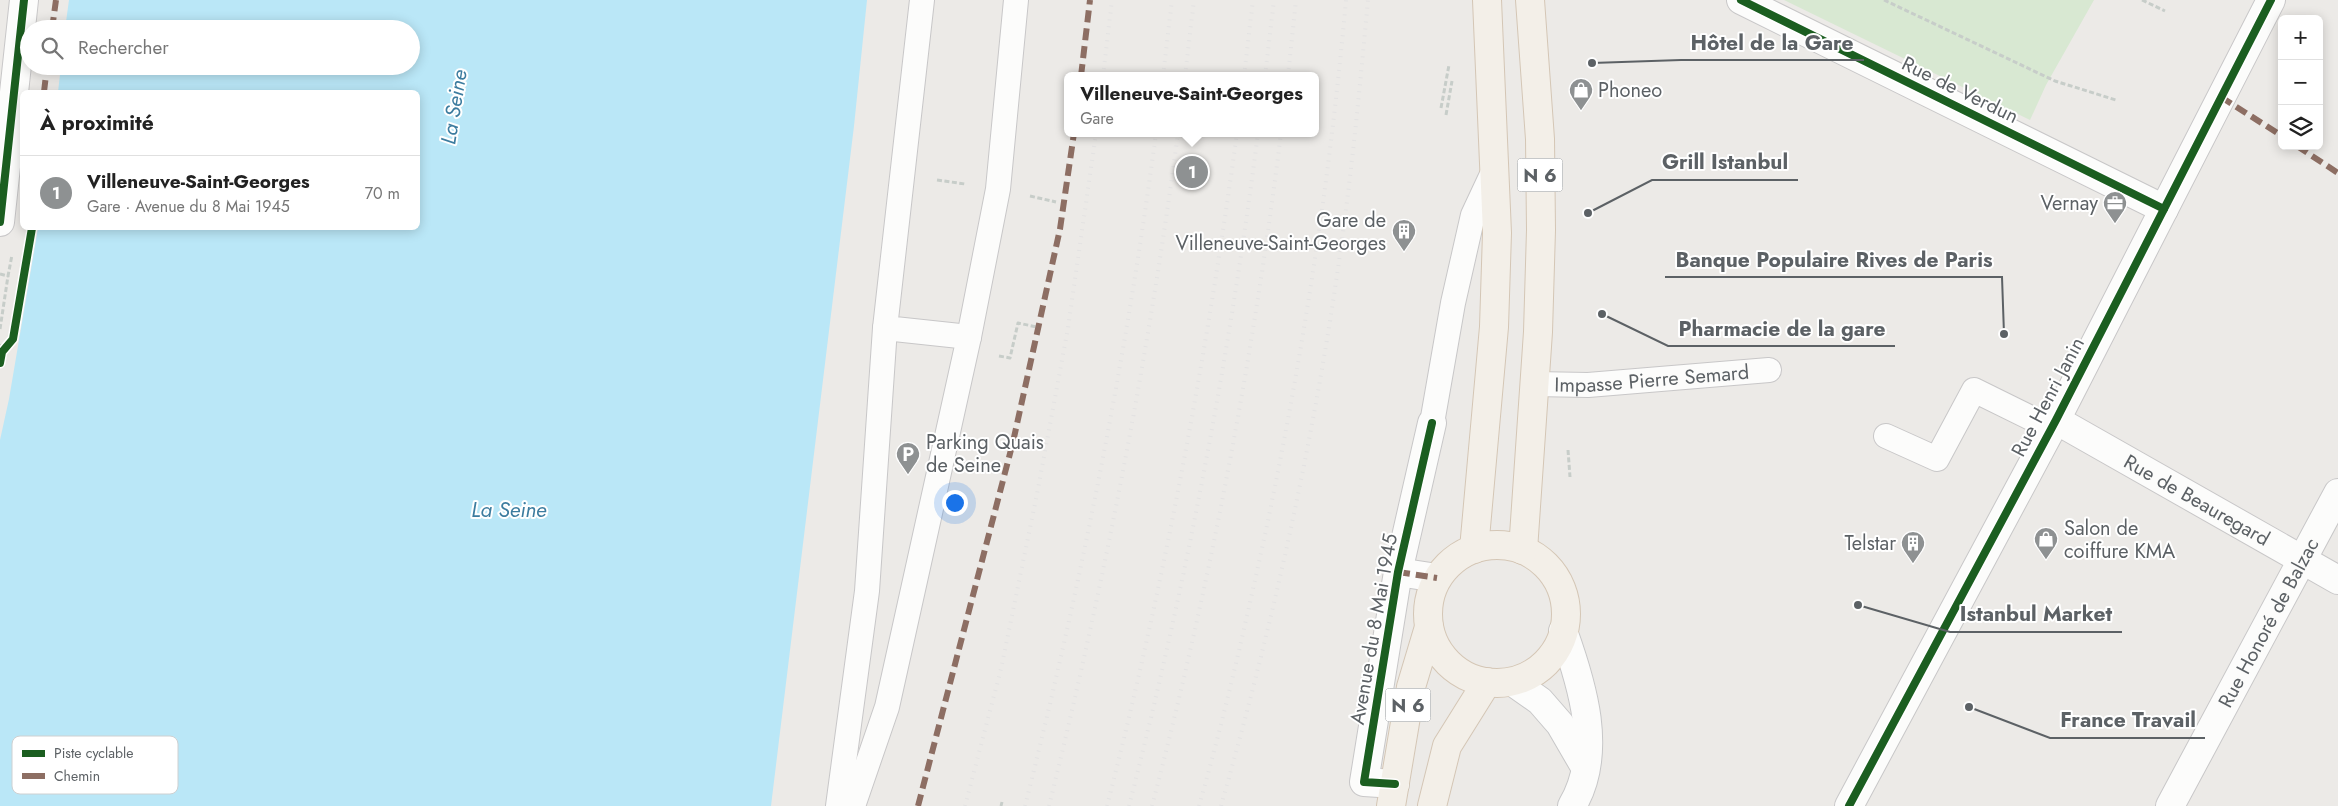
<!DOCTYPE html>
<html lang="fr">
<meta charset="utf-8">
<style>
body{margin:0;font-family:Jost,sans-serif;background:#f2f2f2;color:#222}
.controls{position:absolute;right:15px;top:15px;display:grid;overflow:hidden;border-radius:8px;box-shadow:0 2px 12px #0003}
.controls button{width:45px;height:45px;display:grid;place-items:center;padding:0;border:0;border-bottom:1px solid #e0e0e0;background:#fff;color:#222;font:25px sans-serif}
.you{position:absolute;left:954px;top:502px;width:18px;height:18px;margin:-12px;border:4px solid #fff;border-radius:50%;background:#1a73e8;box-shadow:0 0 0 8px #1a73e833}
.badge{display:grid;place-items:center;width:32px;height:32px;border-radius:50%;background:#8e9192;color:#fff;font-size:16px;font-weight:700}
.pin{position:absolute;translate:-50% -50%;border:2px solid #fff;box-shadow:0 1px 5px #0006}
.popup{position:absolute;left:1064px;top:72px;width:255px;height:65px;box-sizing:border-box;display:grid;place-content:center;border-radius:8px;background:#fff;filter:drop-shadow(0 1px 4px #0005);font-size:16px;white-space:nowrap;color:#767676}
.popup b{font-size:19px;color:#222}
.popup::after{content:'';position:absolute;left:50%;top:100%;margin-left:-10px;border:10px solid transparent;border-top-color:#fff}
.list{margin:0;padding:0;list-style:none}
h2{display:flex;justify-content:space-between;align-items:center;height:65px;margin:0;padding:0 20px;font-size:21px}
h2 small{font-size:16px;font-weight:400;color:#767676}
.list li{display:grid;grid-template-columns:32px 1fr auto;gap:15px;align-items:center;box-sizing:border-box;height:75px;padding:0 20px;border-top:1px solid #e0e0e0}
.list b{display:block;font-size:19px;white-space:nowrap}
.list p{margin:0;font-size:16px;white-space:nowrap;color:#767676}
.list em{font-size:16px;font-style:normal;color:#767676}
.icon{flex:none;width:28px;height:28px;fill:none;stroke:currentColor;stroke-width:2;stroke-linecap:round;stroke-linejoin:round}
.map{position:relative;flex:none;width:2338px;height:806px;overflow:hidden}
.search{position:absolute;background:#fff;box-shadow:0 2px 12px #0003;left:20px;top:20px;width:400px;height:55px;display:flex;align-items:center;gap:12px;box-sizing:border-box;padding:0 18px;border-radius:28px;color:#767676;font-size:19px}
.panel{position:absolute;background:#fff;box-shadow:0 2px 12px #0003;left:20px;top:90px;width:400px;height:140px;border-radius:8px}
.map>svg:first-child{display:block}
.green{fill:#d8e8d2}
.water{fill:#bae7f7}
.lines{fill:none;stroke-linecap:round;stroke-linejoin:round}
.lane-casing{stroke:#c8c7c8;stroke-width:26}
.street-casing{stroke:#c8c7c8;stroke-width:30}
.secondary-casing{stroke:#c7c7c8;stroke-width:30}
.primary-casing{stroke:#d4c6b5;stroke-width:30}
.path{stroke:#c7cdc9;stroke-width:3;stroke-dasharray:5 2.5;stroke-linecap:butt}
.lane{stroke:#fcfcfb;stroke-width:24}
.street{stroke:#fcfcfb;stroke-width:28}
.secondary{stroke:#fcfcfb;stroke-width:28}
.primary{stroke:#f3efe8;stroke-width:28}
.rail{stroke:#e3e2e2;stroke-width:4;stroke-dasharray:1 6;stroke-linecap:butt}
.quiet{stroke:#8d6e63;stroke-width:6;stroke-dasharray:12 6;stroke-linecap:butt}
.cycleway-casing{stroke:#fff;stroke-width:11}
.cycleway{stroke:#1b5e20;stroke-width:8}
.labels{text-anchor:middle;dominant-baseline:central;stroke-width:4;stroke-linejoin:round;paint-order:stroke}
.shield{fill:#fff;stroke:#8d9093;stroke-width:1}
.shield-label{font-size:19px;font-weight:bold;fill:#5c6165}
.poi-label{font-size:20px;fill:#5c6165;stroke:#fff;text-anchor:start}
.street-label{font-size:20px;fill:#5c6165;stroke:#fff}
.water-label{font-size:21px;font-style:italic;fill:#3c7c9f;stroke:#fff}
.key{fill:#fff;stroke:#ced0d1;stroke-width:1}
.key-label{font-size:14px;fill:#5c6165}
.leader{fill:none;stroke:#5c6165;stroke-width:2}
.callout-dot{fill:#5c6165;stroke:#fff;stroke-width:2}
.callout-label{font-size:21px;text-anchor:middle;font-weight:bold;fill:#5c6165;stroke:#fff;stroke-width:4;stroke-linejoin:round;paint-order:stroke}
</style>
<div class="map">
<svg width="2338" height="806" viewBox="0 0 2338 806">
<rect width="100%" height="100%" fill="#eceae7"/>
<!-- green -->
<polygon class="green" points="1784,0 2094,0 2046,85 2030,120"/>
<!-- water -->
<polygon class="water" points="69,0 867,0 854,126 771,806 0,806 0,440 9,399 38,228 418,228 418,92 58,92 61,66 411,66 411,29 65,29"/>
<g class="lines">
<!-- lane casing -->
<g class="lane-casing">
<g id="lane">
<polyline points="922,0 885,328 969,337"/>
<path id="s1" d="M1534,384L1588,385L1769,370"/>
<polyline points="1432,423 1453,303 1473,215 1495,168"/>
<polyline points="1886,436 1937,459 1974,390 2051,428"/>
<polyline points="838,806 867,591 885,328"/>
<polyline points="853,806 887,707 969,337 998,189 1016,0"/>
</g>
</g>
<!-- street casing -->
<g class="street-casing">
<g id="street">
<polyline points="1741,0 2164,209"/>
<polyline points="0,222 24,0"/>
<path id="s2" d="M2056,420L2338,580"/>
<polyline points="1398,572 1437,578"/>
<polyline points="1395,784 1364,782 1398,572 1432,423"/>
<polyline points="1849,806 2056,420 2271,0"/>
<path id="s3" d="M2170,806L2338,493"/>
</g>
</g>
<!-- secondary casing -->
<g class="secondary-casing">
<g id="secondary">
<path d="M1563,631C1582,684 1604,753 1572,806"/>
<polyline points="1513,682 1540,701 1560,724 1585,767"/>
</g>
</g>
<!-- primary casing -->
<g class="primary-casing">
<g id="primary">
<circle cx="1497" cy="614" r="69"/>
<polyline points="1474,549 1494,327 1497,233 1487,0"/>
<polyline points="1523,550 1538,332 1541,230 1540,139 1530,0"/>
<polyline points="1391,806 1411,687 1429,627"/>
<polyline points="1432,806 1447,746 1487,682"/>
</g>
</g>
<!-- path -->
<g class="path">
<polyline points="1884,0 2055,81 2116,100"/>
<polyline points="2142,0 2165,11"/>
<polyline points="1441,108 1449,65"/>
<polyline points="1446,115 1452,81"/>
<polyline points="937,180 965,184"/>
<polyline points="1030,196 1056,202"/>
<polyline points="0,274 8,276 12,255"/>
<polyline points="0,329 8,276"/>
<polyline points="0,344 2,352"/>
<polyline points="999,356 1010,358 1018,323 1037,327"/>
<polyline points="1568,450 1570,477"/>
<polyline points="1001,806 1002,802"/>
</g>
<!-- lane -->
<use href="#lane" class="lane"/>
<!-- street -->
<use href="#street" class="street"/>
<!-- secondary -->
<use href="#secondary" class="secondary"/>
<!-- primary -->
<use href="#primary" class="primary"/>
<!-- rail -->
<g class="rail">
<polyline points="1103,76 1112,0"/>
<polyline points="1163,76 1172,0"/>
<polyline points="1185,76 1194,0"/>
<polyline points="1244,76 1253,0"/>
<polyline points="1265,76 1274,0"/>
<polyline points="1288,76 1296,0"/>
<polyline points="965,806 1001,669 1037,494 1068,328 1096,133"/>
<path d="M1025,806C1081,584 1126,360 1156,133"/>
<path d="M1049,806C1104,584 1148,360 1178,133"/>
<path d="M1107,806C1164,584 1206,360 1237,133"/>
<path d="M1129,806C1186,584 1229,360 1258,133"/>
<path d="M1152,806C1210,585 1253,360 1281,133"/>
<path d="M1199,806C1225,715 1246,622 1266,530C1303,354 1330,178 1346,0"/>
<path d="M1221,806C1278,606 1323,399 1348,193C1356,129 1362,64 1368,0"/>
</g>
<!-- quiet -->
<g class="quiet">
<polyline points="52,29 56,0"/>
<polyline points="1081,76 1090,0"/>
<polyline points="44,92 47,66"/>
<polyline points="2221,97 2282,136"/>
<polyline points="2297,146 2338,173"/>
<polyline points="1398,572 1437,578"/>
<polyline points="918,806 1013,442 1060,229 1074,133"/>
</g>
<!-- cycleway casing -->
<g class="cycleway-casing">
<g id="cycleway">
<polyline points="1741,0 2164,209"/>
<polyline points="0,222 24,0"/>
<polyline points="0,363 2,352 13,339 32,228"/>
<polyline points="1395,784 1364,782 1398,572 1432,423"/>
<polyline points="1849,806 2056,420 2271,0"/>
</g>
</g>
<!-- cycleway -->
<use href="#cycleway" class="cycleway"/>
</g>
<!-- icons -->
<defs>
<g id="shop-pin" transform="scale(1.25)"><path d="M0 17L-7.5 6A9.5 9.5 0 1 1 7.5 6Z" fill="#8e9192" stroke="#fff"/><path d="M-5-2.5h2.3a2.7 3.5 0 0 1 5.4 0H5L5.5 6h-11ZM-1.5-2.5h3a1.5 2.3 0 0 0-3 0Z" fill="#fff"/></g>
<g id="office-pin" transform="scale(1.25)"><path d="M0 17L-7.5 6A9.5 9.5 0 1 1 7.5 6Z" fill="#8e9192" stroke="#fff"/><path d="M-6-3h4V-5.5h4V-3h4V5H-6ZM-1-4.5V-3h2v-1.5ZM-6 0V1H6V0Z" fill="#fff"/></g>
<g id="building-pin" transform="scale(1.25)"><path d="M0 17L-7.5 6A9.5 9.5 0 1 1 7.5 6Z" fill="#8e9192" stroke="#fff"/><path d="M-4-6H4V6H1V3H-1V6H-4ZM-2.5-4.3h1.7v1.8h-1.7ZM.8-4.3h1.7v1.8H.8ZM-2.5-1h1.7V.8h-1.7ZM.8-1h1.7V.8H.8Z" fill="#fff"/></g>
<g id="parking-pin" transform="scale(1.25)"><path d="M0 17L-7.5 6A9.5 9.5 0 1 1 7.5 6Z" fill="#8e9192" stroke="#fff"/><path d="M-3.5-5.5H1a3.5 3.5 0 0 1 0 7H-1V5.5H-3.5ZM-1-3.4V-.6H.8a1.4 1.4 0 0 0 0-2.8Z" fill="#fff"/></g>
</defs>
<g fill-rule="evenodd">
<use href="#shop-pin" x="1581" y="90"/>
<use href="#office-pin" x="2115" y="203"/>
<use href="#building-pin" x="1404" y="231"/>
<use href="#parking-pin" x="908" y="454"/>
<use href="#shop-pin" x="2046" y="539"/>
<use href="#building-pin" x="1913" y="543"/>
</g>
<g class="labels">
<!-- shield labels -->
<g class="shield">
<rect x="1517.5" y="158.5" width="45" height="33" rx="4"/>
<rect x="1385.5" y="688.5" width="45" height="33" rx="4"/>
</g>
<g class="shield-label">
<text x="1540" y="175">N 6</text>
<text x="1408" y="705">N 6</text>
</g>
<!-- poi labels -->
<g class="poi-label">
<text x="1598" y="90">Phoneo</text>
<text x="2098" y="203" text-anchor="end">Vernay</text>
<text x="1386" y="220" text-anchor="end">Gare de<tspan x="1386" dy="23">Villeneuve-Saint-Georges</tspan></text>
<text x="926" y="442">Parking Quais<tspan x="926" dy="23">de Seine</tspan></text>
<text x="2064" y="528">Salon de<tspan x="2064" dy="23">coiffure KMA</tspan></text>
<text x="1896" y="543" text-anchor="end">Telstar</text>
</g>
<!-- street labels -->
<g class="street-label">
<text transform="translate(1960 90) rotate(26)">Rue de Verdun</text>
<text stroke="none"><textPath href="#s1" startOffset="118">Impasse Pierre Semard</textPath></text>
<text transform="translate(2048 397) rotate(-62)">Rue Henri Janin</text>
<text stroke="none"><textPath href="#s2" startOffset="162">Rue de Beauregard</textPath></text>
<text stroke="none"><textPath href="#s3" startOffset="208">Rue Honoré de Balzac</textPath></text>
<text transform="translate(1374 629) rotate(-80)">Avenue du 8 Mai 1945</text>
</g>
<!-- water labels -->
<g class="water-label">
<text transform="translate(454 107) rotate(-81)">La Seine</text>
<text x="509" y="510">La Seine</text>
</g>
</g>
<!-- legend -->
<rect x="12" y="736" width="166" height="58" rx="8" class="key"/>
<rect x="22" y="750" width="23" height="7" fill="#1b5e20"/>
<rect x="22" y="773" width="23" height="6" fill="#8d6e63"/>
<g class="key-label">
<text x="54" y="758">Piste cyclable</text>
<text x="54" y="781">Chemin</text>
</g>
<!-- callouts -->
<path class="leader" d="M1592 63L1681 60H1864M1588 213L1652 180H1798M2004 334L2002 277H1665M1602 314L1668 346H1895M1858 605L1950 632H2122M1969 707L2050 738H2205"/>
<g class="callout-dot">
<circle cx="1592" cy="63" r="5"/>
<circle cx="1588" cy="213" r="5"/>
<circle cx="2004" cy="334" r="5"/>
<circle cx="1602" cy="314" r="5"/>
<circle cx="1858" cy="605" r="5"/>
<circle cx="1969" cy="707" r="5"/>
</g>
<g class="callout-label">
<text x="1772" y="50">Hôtel de la Gare</text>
<text x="1725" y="169">Grill Istanbul</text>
<text x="1834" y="267">Banque Populaire Rives de Paris</text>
<text x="1782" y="336">Pharmacie de la gare</text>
<text x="2036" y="621">Istanbul Market</text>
<text x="2128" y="727">France Travail</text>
</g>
</svg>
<div class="controls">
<button>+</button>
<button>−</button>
<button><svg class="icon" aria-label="layers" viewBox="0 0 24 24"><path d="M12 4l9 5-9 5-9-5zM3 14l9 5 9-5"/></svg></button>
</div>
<div class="you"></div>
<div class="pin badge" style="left:1192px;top:172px">1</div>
<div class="popup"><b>Villeneuve-Saint-Georges</b>Gare</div>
<div class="search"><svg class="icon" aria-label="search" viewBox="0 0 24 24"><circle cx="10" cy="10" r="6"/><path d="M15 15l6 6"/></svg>Rechercher</div>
<section class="panel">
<h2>À proximité<small></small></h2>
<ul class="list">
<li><span class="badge">1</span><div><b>Villeneuve-Saint-Georges</b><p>Gare · Avenue du 8 Mai 1945</p></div><em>70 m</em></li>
</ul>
</section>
</div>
